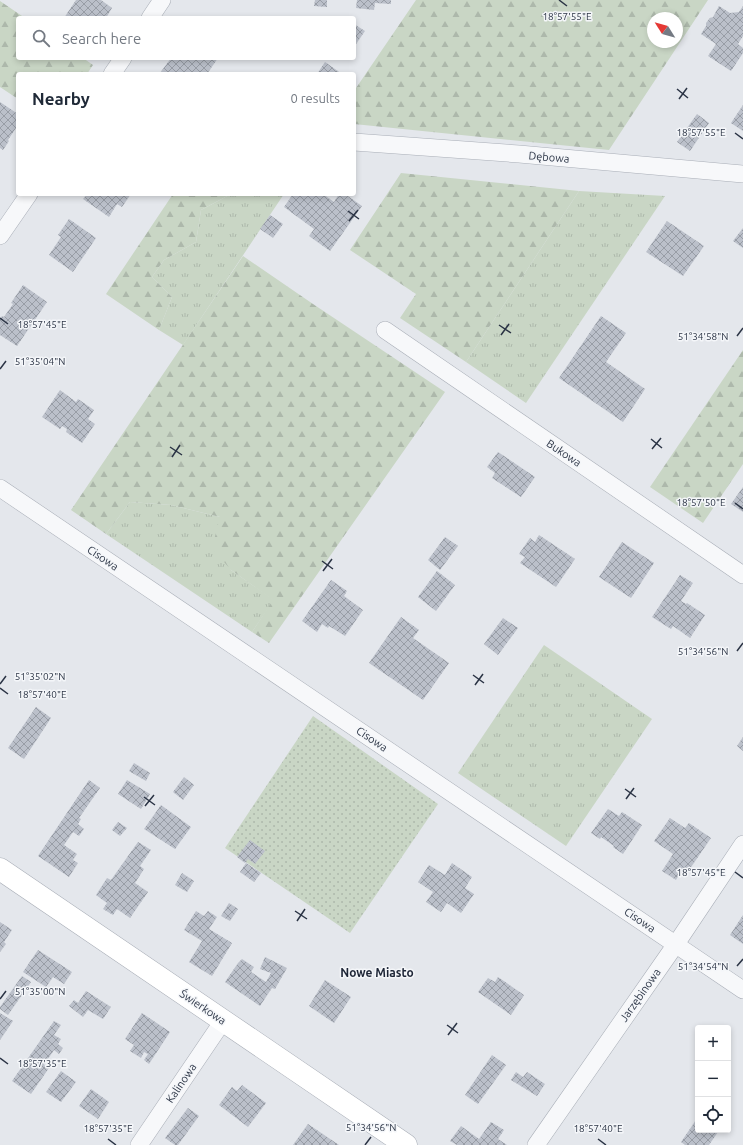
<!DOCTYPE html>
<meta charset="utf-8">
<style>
body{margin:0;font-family:Ubuntu,sans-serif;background:#f6f6f7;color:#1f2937}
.controls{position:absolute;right:12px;bottom:12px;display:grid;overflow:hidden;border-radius:4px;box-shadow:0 2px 6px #0003}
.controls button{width:36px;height:36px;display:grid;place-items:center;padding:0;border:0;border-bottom:1px solid #e0e1e3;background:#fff;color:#1f2937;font:20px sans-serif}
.compass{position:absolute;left:647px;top:12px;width:36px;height:36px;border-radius:50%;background:#fff;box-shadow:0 2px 6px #0003;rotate:307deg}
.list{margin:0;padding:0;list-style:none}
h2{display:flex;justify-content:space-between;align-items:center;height:52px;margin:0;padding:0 16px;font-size:17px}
h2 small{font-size:13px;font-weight:400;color:#747a83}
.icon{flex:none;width:22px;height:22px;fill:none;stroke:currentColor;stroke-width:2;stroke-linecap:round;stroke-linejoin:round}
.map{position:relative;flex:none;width:743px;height:1145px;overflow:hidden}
.search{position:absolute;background:#fff;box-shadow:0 2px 6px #0003;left:16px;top:16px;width:340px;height:44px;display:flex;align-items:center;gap:10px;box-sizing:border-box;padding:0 14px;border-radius:4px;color:#747a83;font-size:15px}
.panel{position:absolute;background:#fff;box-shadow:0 2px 6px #0003;left:16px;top:72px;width:340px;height:124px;border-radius:4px}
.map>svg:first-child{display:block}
.grass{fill:url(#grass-tufts)}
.forest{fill:url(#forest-firs);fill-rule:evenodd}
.garden{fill:url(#garden-dots)}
.building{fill:url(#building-cross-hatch)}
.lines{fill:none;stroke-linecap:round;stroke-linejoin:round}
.street-casing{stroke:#a9aeb7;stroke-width:18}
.secondary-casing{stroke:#a9aeb7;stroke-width:23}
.street{stroke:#f7f8fa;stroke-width:17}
.secondary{stroke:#fff;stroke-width:22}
.ticks{fill:none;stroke:#2b3445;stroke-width:1.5}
.labels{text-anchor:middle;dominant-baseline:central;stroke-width:3;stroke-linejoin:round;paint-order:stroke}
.street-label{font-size:11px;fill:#2b3445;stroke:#f4f6f9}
.neighbourhood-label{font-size:12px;font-weight:bold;fill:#1d2536;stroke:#f4f6f9}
.ticks-label{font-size:10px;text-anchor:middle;fill:#2b3445;stroke:#f4f6f9;stroke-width:3;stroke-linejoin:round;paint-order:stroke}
</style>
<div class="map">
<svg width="743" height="1145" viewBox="0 0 743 1145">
<defs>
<pattern id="grass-tufts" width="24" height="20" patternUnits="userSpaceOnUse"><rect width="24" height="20" fill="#c9d6c5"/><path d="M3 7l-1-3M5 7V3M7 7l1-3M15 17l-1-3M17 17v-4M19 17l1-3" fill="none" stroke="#adb8ab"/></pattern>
<pattern id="forest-firs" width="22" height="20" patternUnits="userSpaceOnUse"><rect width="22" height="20" fill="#c9d6c5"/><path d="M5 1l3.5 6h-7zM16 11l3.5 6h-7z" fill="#adb8ab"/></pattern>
<pattern id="garden-dots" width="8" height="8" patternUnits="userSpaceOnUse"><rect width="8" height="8" fill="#c9d6c5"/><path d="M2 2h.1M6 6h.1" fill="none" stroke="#adb8ab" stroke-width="1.8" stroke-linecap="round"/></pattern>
<pattern id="building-cross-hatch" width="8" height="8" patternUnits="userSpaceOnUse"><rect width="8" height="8" fill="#bbc0ca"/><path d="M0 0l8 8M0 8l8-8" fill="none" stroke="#989da6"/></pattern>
</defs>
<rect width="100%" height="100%" fill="#e4e7ec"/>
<!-- grass -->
<g class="grass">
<polygon points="579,191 665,196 526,403 466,362"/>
<polygon points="231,194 284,194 183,345 159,330 172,297 152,277 164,260 196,242 201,210"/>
<polygon points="130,502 171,505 220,517 231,570 274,600 252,632 106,534"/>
<polygon points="544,645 652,719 566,846 458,773"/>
</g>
<!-- forest -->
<g class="forest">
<path d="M416,0H708L609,150L354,124V91ZM653,18H677V42H653Z"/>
<polygon points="0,1 25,18 18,18 18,58 83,58 93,65 87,74 18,74 18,99 0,87"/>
<polygon points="401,173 579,191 466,362 400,318 416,294 350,250"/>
<polygon points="173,194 231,194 201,210 196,242 164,260 152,277 172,297 159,330 106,294"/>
<polygon points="243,256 313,304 445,392 269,643 252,632 273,600 231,570 212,548 220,517 171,505 130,502 106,534 71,510"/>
<polygon points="743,350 743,464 703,523 650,487"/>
</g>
<!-- garden -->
<polygon class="garden" points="313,716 438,804 350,933 225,848"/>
<!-- building -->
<g class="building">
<polygon points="76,0 101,0 112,8 106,18 64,18"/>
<polygon points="315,0 327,0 327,7 314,6"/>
<polygon points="357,0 391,0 391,4 375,3 374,10 356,8"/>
<polygon points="719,6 730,13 739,12 743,6 743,36 738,44 743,48 743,53 731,71 708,56 716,44 701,34 706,26 706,23 710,18 713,17"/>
<polygon points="354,24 365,31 354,47"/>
<polygon points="171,58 218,58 207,74 162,74 160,73"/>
<polygon points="325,62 342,74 317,74"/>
<polygon points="0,102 18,114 18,129 16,128 8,140 9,141 3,150 0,148"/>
<polygon points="743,105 743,131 731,123"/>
<polygon points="697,114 709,123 690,151 677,142"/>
<polygon points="87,194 131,194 122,207 117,204 109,217 83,199"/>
<polygon points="293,194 323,194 334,202 339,194 345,194 362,206 330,251 309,236 314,229 284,207"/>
<polygon points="270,215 283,224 273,238 260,229"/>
<polygon points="69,219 96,238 73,272 49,255 61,237 58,235"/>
<polygon points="667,221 704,246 683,276 646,252"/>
<polygon points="743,228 743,248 733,241"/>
<polygon points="23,285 47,302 17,346 0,335 0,319 2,316 4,317 13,304 11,303"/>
<polygon points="601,316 626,333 606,362 645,389 623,422 559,378"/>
<polygon points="60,390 76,402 78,399 94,410 88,419 95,424 82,443 66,432 67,429 62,426 60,429 42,417"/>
<polygon points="498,452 535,477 521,497 492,478 495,473 487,467"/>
<polygon points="743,487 743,512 731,504"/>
<polygon points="539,535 575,559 556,587 520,563 525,557 519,554 530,538 535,542"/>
<polygon points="445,537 458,546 440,570 428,560"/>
<polygon points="622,542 654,563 631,598 599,577"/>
<polygon points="437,571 455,585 436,611 418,597"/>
<polygon points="680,575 693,583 681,601 686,604 687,603 705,615 690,638 673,626 671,629 652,617"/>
<polygon points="331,580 347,591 344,596 363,610 345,636 329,626 328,628 322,624 317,632 302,621"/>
<polygon points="401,617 419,630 413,638 449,663 423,700 369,663"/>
<polygon points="503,618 518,628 498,655 484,644"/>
<polygon points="36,707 51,718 24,759 8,748"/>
<polygon points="743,737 743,751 737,746"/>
<polygon points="134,763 150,773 146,781 129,771"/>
<polygon points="184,777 194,785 183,800 173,792"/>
<polygon points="89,780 100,788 79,818 81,819 78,824 84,829 79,836 73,832 64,845 77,854 73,860 78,863 69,877 38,856"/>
<polygon points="127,780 150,794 141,809 118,794"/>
<polygon points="161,805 191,827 175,849 144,829"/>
<polygon points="608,809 619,816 622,812 642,825 623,854 613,847 614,846 601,837 600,839 591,833"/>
<polygon points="670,818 685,828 689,823 711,838 685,876 680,872 676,880 662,871 673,854 654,841"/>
<polygon points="118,822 127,828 120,836 112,830"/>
<polygon points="250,840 265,851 255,864 248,859 245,863 237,857"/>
<polygon points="138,842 151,850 140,866 144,869 135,883 148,892 130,918 117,909 113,915 103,909 107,903 96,895 107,878 111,880"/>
<polygon points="246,863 261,873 254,882 240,872"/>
<polygon points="452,863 472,877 465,888 474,894 461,913 447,903 441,912 426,902 433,892 418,882 429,865 445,875"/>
<polygon points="182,873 194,881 187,892 175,885"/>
<polygon points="229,903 238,909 230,921 221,916"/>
<polygon points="196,911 204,916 208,911 217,917 209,929 232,943 212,976 189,962 202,941 184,930"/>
<polygon points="743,915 743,944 730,935"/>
<polygon points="0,922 12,930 4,942 6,944 0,952"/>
<polygon points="38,950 72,972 64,984 53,977 46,987 23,972"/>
<polygon points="265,957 287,968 275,989 272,988 260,1006 225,982 238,963 242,959 254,967 251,972 266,982 271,973 260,969"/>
<polygon points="22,976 31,982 8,1015 0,1009 0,1007"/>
<polygon points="498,977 524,995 511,1015 478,992 488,978 495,982"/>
<polygon points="325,980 351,997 334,1023 309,1006"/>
<polygon points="86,991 111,1007 103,1019 88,1010 83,1017 69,1006 74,1000 78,1003"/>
<polygon points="0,1013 13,1021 0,1040"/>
<polygon points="142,1013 170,1032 149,1064 144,1060 148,1054 144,1052 141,1058 130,1051 134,1045 125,1039"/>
<polygon points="54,1021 61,1025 54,1035 61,1039 58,1044 63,1048 59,1054 54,1050 44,1065 49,1068 31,1094 12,1081"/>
<polygon points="492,1055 506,1065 478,1104 465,1095"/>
<polygon points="61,1071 76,1082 61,1102 46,1092"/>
<polygon points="516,1072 523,1077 527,1072 545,1084 537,1096 511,1080"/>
<polygon points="242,1085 266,1103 248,1127 219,1105 232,1087 237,1091"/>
<polygon points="91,1089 109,1102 98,1119 79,1106"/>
<polygon points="188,1108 199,1116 178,1145 175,1145 165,1138"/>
<polygon points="698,1117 698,1130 716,1130 718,1132 709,1145 685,1145 681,1142"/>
<polygon points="491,1122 504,1130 498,1139 507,1145 457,1145 450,1141 461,1126 479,1139"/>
<polygon points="308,1124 339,1145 293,1145"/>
</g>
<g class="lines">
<!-- street casing -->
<g class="street-casing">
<g id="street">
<polyline points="150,18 162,0"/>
<polyline points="112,74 123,58"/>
<polyline points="354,142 519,154 743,174"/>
<polyline points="0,236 29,194"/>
<polyline points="385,330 743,575"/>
<polyline points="0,488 743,990"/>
<polyline points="139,1145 223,1021"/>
<polyline points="536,1145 676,944 743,844"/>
</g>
</g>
<!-- secondary casing -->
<g class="secondary-casing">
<polyline id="secondary" points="0,869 406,1145"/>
</g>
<!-- street -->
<use href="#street" class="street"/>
<!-- secondary -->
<use href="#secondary" class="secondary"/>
</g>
<!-- ticks -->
<path class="ticks" d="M559,0L567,6M677,89L688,98M679,99L687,88M735,133L743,139M348,211L359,219M349,221L358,210M0,318L8,324M499,325L511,333M501,335L509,324M737,336L743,328M0,369L6,361M651,439L662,448M170,447L182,455M652,449L661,438M172,457L180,445M735,503L743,509M322,561L333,569M323,571L332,559M737,651L743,643M473,675L484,683M0,684L6,676M475,685L483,674M0,688L8,694M625,789L636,797M144,797L155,805M626,799L634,788M145,806L154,795M735,872L743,878M295,911L307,919M297,921L305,909M737,966L743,959M0,999L6,991M447,1025L458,1033M448,1035L457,1023M0,1058L8,1064M108,1139L116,1145M598,1139L606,1145M365,1145L371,1137"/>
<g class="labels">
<!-- street labels -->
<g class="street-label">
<text transform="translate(549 157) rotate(5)">Dębowa</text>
<text transform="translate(564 453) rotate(34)">Bukowa</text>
<text transform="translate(103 558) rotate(34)">Cisowa</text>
<text transform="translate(372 739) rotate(34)">Cisowa</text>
<text transform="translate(640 920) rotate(34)">Cisowa</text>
<text transform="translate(640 995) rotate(-55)">Jarzębinowa</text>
<text transform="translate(203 1007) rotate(34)">Świerkowa</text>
<text transform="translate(181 1083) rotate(-56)">Kalinowa</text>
</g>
<!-- neighbourhood labels -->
<g class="neighbourhood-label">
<text x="377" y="972">Nowe Miasto</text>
</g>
</g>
<g class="ticks-label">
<text x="567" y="20">18°57'55"E</text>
<text x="701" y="136">18°57'55"E</text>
<text x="42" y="328">18°57'45"E</text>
<text x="703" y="340">51°34'58"N</text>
<text x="40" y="365">51°35'04"N</text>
<text x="701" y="506">18°57'50"E</text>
<text x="703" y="655">51°34'56"N</text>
<text x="40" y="680">51°35'02"N</text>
<text x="42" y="698">18°57'40"E</text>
<text x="701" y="876">18°57'45"E</text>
<text x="703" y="970">51°34'54"N</text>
<text x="40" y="995">51°35'00"N</text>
<text x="42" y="1067">18°57'35"E</text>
<text x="371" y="1131">51°34'56"N</text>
<text x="108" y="1132">18°57'35"E</text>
<text x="598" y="1132">18°57'40"E</text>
</g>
</svg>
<div class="controls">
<button>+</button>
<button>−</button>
<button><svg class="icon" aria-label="locate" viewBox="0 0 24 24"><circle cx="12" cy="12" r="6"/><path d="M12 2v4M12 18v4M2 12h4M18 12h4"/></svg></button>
</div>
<svg class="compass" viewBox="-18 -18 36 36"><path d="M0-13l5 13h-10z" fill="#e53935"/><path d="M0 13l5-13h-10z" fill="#747a83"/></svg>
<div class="search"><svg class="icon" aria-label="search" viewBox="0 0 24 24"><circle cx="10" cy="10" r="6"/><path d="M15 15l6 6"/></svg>Search here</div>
<section class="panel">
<h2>Nearby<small>0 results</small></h2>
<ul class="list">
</ul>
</section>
</div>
